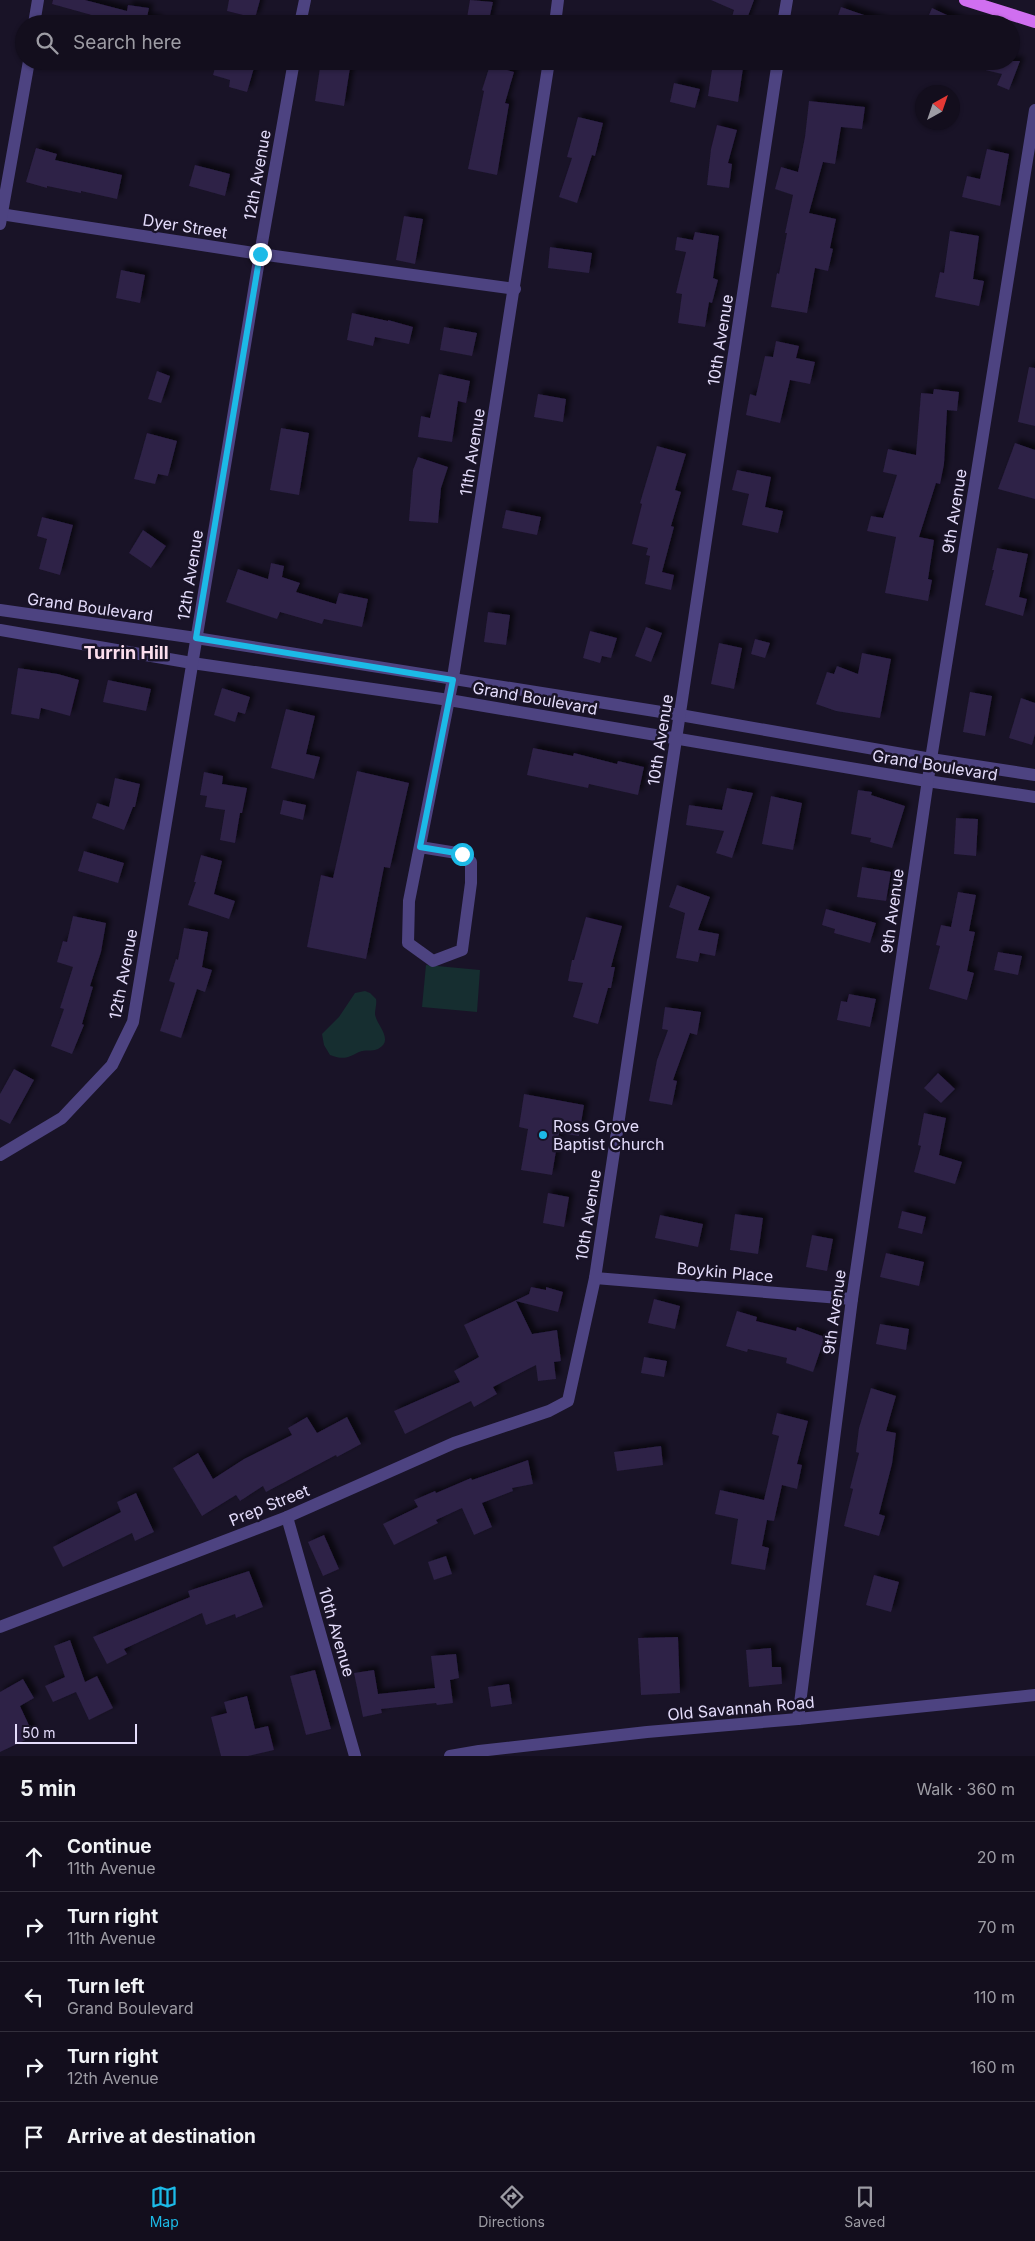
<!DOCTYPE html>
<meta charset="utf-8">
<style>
body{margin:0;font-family:Inter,sans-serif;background:#201c2a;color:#f1f3f6}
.compass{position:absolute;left:915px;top:85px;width:45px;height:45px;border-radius:50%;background:#130e1d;box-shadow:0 1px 4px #0004;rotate:40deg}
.scale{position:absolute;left:15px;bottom:12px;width:122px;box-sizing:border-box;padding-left:5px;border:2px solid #e4dcfb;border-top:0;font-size:14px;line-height:18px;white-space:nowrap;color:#e4dcfb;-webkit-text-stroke:4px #191327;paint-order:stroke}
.stop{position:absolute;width:15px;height:15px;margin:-11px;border:4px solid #1cbae7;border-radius:50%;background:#fff}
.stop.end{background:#1cbae7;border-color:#fff;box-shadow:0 1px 5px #0008}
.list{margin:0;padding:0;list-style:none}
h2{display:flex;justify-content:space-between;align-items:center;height:65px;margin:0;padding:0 20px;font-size:21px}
h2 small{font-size:16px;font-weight:400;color:#9d9ca4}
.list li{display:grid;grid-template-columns:32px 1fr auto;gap:15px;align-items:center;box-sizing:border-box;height:70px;padding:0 20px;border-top:1px solid #322e3b}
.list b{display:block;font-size:19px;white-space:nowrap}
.list p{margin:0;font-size:16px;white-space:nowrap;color:#9d9ca4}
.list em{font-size:16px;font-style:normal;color:#9d9ca4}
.icon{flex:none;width:28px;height:28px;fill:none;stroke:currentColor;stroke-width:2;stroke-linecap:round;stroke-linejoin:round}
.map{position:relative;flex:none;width:1035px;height:1756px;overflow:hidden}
.search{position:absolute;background:#130e1d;box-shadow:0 1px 4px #0004;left:15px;right:15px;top:15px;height:55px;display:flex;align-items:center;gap:12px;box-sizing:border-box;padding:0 18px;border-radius:28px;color:#9d9ca4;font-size:19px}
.sheet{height:415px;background:#130e1d}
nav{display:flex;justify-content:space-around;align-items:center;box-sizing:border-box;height:70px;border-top:1px solid #322e3b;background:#130e1d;font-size:14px;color:#9d9ca4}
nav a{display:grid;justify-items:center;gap:2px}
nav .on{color:#1cbae7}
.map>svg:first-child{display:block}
.green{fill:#162e30}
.building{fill:#2d2146;filter:url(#shadow)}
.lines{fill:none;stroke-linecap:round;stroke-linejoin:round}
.minor{stroke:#4d4381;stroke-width:12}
.major{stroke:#d06ff0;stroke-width:12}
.route{stroke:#1cbae7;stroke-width:6}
.poi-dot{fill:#1cbae7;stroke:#191327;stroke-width:2}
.labels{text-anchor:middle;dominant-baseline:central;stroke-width:5;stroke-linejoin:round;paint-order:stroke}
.street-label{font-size:16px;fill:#e4dcfb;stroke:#191327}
.poi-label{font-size:16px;fill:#e4dcfb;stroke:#191327;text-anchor:start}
.neighbourhood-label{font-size:18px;font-weight:bold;fill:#fcdeed;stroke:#191327}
</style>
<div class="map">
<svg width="1035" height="1756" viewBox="0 0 1035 1756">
<defs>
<filter id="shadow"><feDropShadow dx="4.5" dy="-4.5" stdDeviation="2.5" flood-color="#0009"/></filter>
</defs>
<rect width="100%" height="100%" fill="#191327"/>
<!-- green -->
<g class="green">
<polygon points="426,965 480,970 477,1012 422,1007"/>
<path d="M365,991L370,993L376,999C377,1004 375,1009 375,1014C376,1025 395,1040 378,1049C372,1052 365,1049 359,1052C347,1058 344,1060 330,1055L324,1045L322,1034L339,1017L355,993Z"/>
</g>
<!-- building -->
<g class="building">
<polygon points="53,0 85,0 127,11 128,5 149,8 147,17 158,20 158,24 124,24 52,4"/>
<polygon points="229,0 260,0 255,18 227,11"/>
<polygon points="470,0 493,2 488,24 466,24"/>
<polygon points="711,0 754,0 745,24 730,24 734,10"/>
<polygon points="841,7 884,22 884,24 835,24"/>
<polygon points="932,8 966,24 925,24"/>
<polygon points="217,61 256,61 247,92 229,87 230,80 213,75"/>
<polygon points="321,61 351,61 344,106 315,101"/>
<polygon points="969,61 1020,61 1009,90 997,85 1002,74 969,66"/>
<polygon points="713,63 743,68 738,102 708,96"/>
<polygon points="490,65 514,72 505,103 509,104 497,175 468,169 484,91 482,90"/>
<polygon points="674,83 700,89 695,108 670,102"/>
<polygon points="809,101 865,107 862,129 841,127 835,164 823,162 809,213 836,219 830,248 833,249 828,271 815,268 807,313 771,307 777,273 779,274 787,233 785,233 793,195 775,189 781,167 798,172 805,137"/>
<polygon points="578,117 603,123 595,156 592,155 577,203 559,197 572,158 567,157"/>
<polygon points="717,125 737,130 728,163 732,164 729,188 707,185 711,149"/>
<polygon points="36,148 57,154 55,160 122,175 117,199 81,191 81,193 47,186 47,188 26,182"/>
<polygon points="987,149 1009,154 1000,206 962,197 967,176 980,179"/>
<polygon points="195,165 230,174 225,196 189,186"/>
<polygon points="404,216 423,219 415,264 396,260"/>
<polygon points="950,231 979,236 973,279 984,281 979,306 935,297 940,272 944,273"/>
<polygon points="695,232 719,236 713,278 718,280 712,303 709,302 705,327 678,323 682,294 676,293 686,252 675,250 677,237 693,240"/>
<polygon points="550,247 592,253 589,273 548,268"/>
<polygon points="121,270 145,275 140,303 116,298"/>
<polygon points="352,313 388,321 388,320 413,327 409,344 375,337 373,346 347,340"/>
<polygon points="444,327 477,333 472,356 440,350"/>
<polygon points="776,341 799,346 796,358 815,362 810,384 790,380 780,423 746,415 750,394 756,396 765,356 773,357"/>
<polygon points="1029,367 1035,368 1035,426 1018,422"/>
<polygon points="157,371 170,376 161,403 148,399"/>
<polygon points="439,374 470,381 466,403 458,401 452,442 418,437 421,416 430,418"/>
<polygon points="934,389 959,392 957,411 947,410 944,464 940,484 936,483 919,537 934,540 928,579 932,580 928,601 885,593 896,537 867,531 871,516 883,518 897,475 883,472 888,449 916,455 921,393 933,394"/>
<polygon points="538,394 566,399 563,422 534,417"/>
<polygon points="281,428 309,433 299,495 270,490"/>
<polygon points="147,433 177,441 168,476 158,474 155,484 134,479"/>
<polygon points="1015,443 1035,450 1035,499 998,489"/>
<polygon points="657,446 686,454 675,490 681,492 671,526 674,527 662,572 674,575 671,590 645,584 650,556 646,555 648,548 632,544 642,504 640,503"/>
<polygon points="418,457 448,467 441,488 438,523 409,521 413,470"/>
<polygon points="737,470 771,477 765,507 783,511 778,533 742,525 749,494 732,490"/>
<polygon points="506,510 541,517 537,535 502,528"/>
<polygon points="42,517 73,525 60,575 39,569 47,539 37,536"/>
<polygon points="143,530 166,546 151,568 129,553"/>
<polygon points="997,548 1028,554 1019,597 1027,599 1023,616 985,605 994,570 992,570"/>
<polygon points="271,563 284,566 282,577 300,583 296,592 336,604 339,593 368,599 362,627 324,619 322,624 280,612 277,619 226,602 238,569 268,579"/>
<polygon points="488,612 510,615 506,645 484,642"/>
<polygon points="646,627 662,633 651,662 635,656"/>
<polygon points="590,631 617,638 611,658 602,656 600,663 583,658"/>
<polygon points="755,639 770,643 765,658 751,654"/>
<polygon points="719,643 742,648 734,689 711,684"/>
<polygon points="862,653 891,659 880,718 836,711 816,704 827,672 834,674 837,666 858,674"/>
<polygon points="18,668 58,674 79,680 70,716 41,708 39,719 11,714"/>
<polygon points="108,680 151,689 146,711 103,702"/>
<polygon points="222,688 250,697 245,714 238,712 235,722 214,715"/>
<polygon points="970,692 992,696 985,736 963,732"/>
<polygon points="1021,698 1035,703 1035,734 1032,745 1009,738"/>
<polygon points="286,709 315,716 306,754 320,757 314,779 271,768"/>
<polygon points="533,748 573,756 574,753 617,764 618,761 644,767 638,795 589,784 588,788 527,775"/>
<polygon points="357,771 409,783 390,868 384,867 366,959 307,947 321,875 333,878"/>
<polygon points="204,772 223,776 222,784 247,788 242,813 240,813 235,843 220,840 225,810 205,807 207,796 200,795"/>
<polygon points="115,778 140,784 135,807 133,807 124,830 92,818 97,803 109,807"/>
<polygon points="727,788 753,793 732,858 716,853 724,831 686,825 689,805 722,810"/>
<polygon points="858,790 872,792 871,795 905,806 892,848 870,842 871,838 851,834"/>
<polygon points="771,796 802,803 793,850 762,844"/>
<polygon points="283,800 306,805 303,820 280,814"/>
<polygon points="956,818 978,819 976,856 954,854"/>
<polygon points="84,851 124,863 118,883 78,871"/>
<polygon points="201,855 222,861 214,894 235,901 229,919 188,905 196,882 194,882"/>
<polygon points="862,867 891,872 886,901 857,897"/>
<polygon points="677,885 710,897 698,930 719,934 715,956 700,953 698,962 676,958 685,913 669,907"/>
<polygon points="958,892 976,895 969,931 975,932 967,971 974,973 967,1000 929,989 940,946 936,945 941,925 951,927"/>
<polygon points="826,909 876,923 870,943 834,933 835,929 822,925"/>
<polygon points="73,916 106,923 101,952 90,986 93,987 82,1024 84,1025 72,1054 51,1046 64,1009 60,1008 73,967 57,962 63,941 67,942"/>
<polygon points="586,917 622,926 611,967 615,967 611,988 608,988 598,1024 573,1017 583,983 568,981 572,960 574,960"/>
<polygon points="184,928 208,932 202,967 212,970 205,992 197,989 181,1038 160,1031 175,983 169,981 176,959 178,960"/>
<polygon points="998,952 1022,956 1018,975 994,970"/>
<polygon points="849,994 876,999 870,1027 837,1020 841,1001 847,1002"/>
<polygon points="665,1007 701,1012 697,1035 690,1033 673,1080 677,1081 672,1105 649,1101 657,1060 668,1030 662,1029"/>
<polygon points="14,1069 34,1080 10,1124 0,1119 0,1094"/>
<polygon points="938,1073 955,1089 941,1103 924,1088"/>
<polygon points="524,1094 584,1105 579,1136 559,1133 552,1175 521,1170 528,1129 519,1127"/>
<polygon points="924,1113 946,1118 939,1155 962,1162 955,1184 914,1172 921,1146 918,1145"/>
<polygon points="548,1193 569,1197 564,1227 543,1223"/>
<polygon points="902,1211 926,1217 922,1234 898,1228"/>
<polygon points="735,1214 763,1218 758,1254 730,1250"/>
<polygon points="660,1215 703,1224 698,1247 655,1238"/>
<polygon points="812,1235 833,1239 827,1271 806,1267"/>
<polygon points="886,1253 924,1262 919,1286 880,1277"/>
<polygon points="531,1287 546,1290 546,1287 563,1292 558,1312 516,1301 532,1334 557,1330 561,1361 554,1362 556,1379 538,1381 536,1365 493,1387 497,1394 474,1407 471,1401 405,1434 394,1411 460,1382 454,1371 479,1357 464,1325 529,1294"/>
<polygon points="654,1299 680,1306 675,1329 648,1323"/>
<polygon points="737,1311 757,1317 756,1321 796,1331 797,1327 825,1337 813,1372 786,1363 787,1358 748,1349 747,1352 726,1346"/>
<polygon points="880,1324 909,1329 906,1350 876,1344"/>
<polygon points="644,1357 667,1361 664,1377 641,1373"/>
<polygon points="871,1388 896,1396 886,1431 896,1433 892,1464 879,1514 885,1516 879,1536 844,1526 853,1489 850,1488 859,1453 856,1452 859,1428"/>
<polygon points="777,1413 808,1421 797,1464 802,1465 797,1489 782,1485 774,1521 767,1520 762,1546 769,1548 765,1570 731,1564 738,1519 715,1514 720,1490 764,1500 779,1436 772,1434"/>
<polygon points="307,1417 317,1433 347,1417 361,1444 337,1457 336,1455 266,1492 263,1486 240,1501 236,1495 202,1516 173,1468 198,1453 213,1479 244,1459 292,1435 288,1428"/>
<polygon points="661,1446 663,1465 617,1471 614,1452"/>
<polygon points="528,1460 533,1484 512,1488 513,1491 482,1503 492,1527 474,1535 462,1508 436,1520 438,1523 394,1545 383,1524 418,1507 414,1500 435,1491 436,1493 471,1478 472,1480"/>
<polygon points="136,1493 154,1532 135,1541 132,1533 63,1567 53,1547 121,1512 117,1502"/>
<polygon points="324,1535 339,1569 323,1576 308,1542"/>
<polygon points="446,1556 452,1574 434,1580 428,1562"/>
<polygon points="249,1571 263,1607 236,1618 235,1614 206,1625 202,1613 124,1649 127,1654 107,1664 93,1637 190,1597 188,1591"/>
<polygon points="874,1575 899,1582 891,1612 866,1605"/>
<polygon points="678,1637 680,1693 641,1695 638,1638"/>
<polygon points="70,1640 85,1682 97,1676 113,1708 89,1720 76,1692 53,1702 45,1686 65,1677 54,1646"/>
<polygon points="771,1648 772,1667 781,1667 782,1684 749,1687 746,1650"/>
<polygon points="456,1654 459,1678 450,1680 453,1703 437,1705 436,1703 381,1709 382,1713 363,1717 354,1673 374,1670 378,1694 435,1688 431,1656"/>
<polygon points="315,1670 331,1729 306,1735 290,1676"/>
<polygon points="23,1679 34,1698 20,1706 34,1736 0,1752 0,1692"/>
<polygon points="509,1684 512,1704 491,1707 488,1687"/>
<polygon points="247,1696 255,1729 268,1726 274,1750 248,1756 221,1756 211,1717 227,1713 224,1702"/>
</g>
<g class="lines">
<!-- minor -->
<g class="minor">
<polyline points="34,24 38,0"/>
<polyline points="300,24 305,0"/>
<polyline points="555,24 558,0"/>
<polyline points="783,24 787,0"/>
<polyline points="0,214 260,254 515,289"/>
<polyline points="0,224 29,61"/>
<polyline points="0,610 196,638 680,715 931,759 1035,775"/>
<polyline points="0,630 192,663 449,700 927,781 1035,797"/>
<polyline points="420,847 463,854 471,862 471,883 462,950 433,961 408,943 409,901 452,684 549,61"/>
<polyline points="0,1155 62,1118 112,1065 133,1022 260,254 294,61"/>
<polyline points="595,1278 852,1299"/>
<polyline points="287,1517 355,1756"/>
<polyline points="0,1627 287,1517 454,1443 549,1411 568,1401 595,1278 778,61"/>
<polyline points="798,1719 852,1299 931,759 1035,110"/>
<polyline points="450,1756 479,1751 647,1732 798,1719 1035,1695"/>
</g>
<!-- major -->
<polyline class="major" points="965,0 1035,22"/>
</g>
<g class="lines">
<!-- route -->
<polyline class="route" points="260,254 196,638 453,680 420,847 462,854"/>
</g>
<!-- markers -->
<circle class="poi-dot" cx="543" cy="1135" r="5"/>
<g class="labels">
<!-- street labels -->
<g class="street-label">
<text transform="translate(257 175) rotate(-80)">12th Avenue</text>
<text transform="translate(185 226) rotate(9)">Dyer Street</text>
<text transform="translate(720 340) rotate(-81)">10th Avenue</text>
<text transform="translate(472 452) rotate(-81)">11th Avenue</text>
<text transform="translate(954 511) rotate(-81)">9th Avenue</text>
<text transform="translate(190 575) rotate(-81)">12th Avenue</text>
<text transform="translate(90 607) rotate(8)">Grand Boulevard</text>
<text transform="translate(535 698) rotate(10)">Grand Boulevard</text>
<text transform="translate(660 740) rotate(-81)">10th Avenue</text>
<text transform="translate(935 765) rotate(9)">Grand Boulevard</text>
<text transform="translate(892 911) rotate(-82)">9th Avenue</text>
<text transform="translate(123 974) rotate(-79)">12th Avenue</text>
<text transform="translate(588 1215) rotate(-81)">10th Avenue</text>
<text transform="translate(725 1272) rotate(5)">Boykin Place</text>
<text transform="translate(834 1312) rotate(-82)">9th Avenue</text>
<text transform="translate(269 1505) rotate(-22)">Prep Street</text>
<text transform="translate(337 1632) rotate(74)">10th Avenue</text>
<text transform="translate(741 1708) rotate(-5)">Old Savannah Road</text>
</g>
<!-- poi labels -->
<g class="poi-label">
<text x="553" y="1126">Ross Grove<tspan x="553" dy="18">Baptist Church</tspan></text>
</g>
<!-- neighbourhood labels -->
<g class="neighbourhood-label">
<text x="126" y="652">Turrin Hill</text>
</g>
</g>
</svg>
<svg class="compass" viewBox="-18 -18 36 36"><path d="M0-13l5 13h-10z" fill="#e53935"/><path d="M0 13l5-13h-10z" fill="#9d9ca4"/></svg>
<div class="scale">50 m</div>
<div class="stop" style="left:462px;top:854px"></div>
<div class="stop end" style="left:260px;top:254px"></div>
<div class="search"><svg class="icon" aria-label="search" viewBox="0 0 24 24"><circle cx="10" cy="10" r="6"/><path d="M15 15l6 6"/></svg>Search here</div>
</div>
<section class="sheet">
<h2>5 min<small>Walk · 360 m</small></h2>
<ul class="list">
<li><svg class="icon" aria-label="ahead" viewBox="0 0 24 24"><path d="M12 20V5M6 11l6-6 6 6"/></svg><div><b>Continue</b><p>11th Avenue</p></div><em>20 m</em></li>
<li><svg class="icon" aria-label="right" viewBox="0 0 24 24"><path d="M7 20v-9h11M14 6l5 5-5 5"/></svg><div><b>Turn right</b><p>11th Avenue</p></div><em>70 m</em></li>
<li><svg class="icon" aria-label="left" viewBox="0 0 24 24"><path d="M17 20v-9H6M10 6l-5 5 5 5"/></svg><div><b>Turn left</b><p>Grand Boulevard</p></div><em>110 m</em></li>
<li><svg class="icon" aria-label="right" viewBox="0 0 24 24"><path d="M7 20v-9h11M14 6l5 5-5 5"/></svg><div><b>Turn right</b><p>12th Avenue</p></div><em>160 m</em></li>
<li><svg class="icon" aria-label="arrive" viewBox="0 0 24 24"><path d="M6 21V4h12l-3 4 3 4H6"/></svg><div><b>Arrive at destination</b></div></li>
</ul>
</section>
<nav>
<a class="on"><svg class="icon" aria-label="map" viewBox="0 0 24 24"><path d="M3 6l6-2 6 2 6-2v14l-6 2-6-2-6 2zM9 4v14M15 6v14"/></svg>Map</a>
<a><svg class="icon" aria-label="directions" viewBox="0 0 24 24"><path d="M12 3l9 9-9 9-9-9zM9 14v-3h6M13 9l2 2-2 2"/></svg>Directions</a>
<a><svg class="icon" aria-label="saved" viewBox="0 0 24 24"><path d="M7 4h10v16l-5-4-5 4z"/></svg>Saved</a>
</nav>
